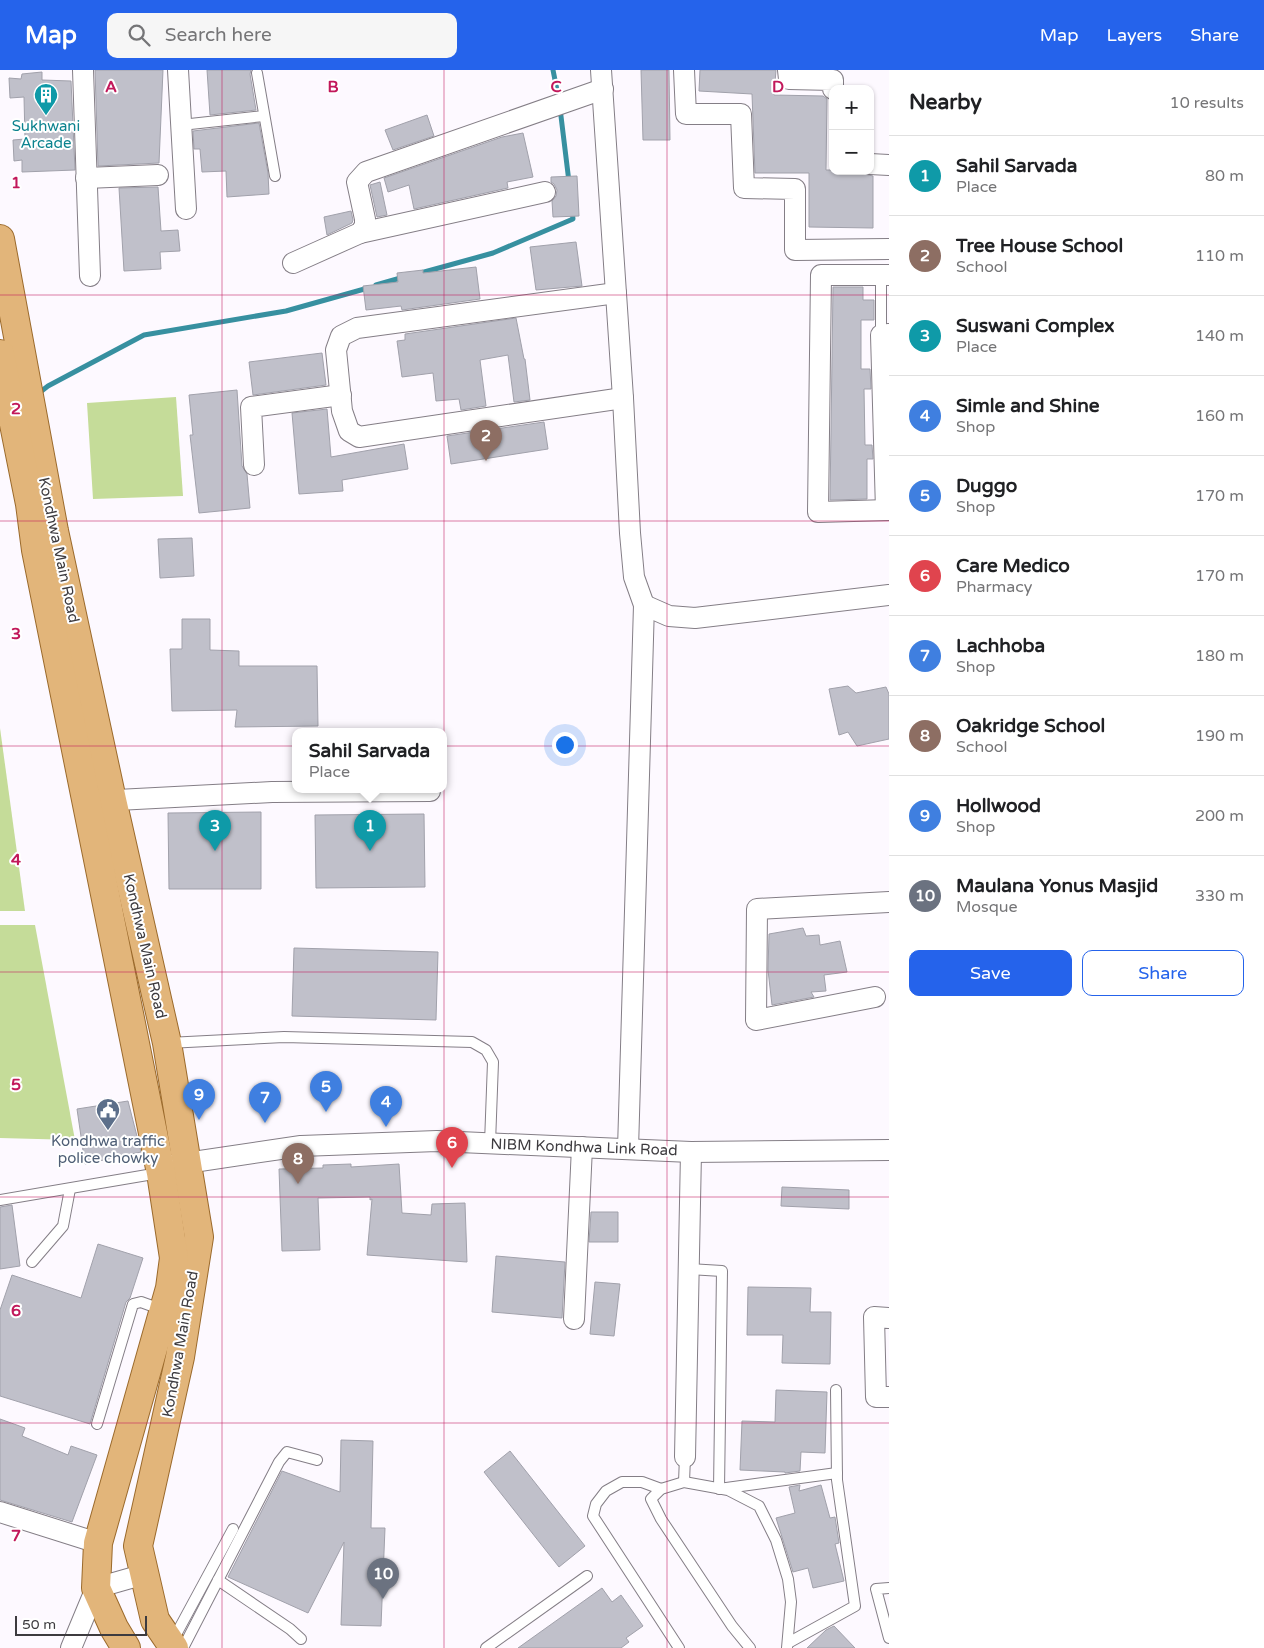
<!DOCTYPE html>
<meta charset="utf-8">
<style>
body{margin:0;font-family:"Varela Round",sans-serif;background:#f6f6f6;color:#202124}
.controls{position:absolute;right:15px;top:15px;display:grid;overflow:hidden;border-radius:10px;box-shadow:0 1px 4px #0004}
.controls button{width:45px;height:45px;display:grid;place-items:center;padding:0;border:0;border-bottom:1px solid #e0e0e0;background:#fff;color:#202124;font:25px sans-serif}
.scale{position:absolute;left:15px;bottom:12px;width:132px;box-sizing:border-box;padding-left:5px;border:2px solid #3d3b3f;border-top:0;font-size:14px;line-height:18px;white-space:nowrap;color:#3d3b3f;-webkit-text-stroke:4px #fff;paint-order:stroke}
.you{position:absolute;left:564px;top:674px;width:18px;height:18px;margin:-12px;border:4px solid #fff;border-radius:50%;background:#1a73e8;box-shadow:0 0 0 8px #1a73e833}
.badge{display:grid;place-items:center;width:32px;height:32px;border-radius:50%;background:#2563eb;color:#fff;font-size:16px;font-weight:700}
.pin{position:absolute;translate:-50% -41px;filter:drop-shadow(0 1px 2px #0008)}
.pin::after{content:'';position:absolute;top:26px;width:18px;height:15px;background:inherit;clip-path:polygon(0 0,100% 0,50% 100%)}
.popup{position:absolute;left:292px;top:658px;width:155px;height:65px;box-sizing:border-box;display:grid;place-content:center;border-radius:10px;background:#fff;filter:drop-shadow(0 1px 4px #0005);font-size:16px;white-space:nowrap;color:#757577}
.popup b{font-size:19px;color:#202124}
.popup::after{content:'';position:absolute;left:50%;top:100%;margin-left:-10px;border:10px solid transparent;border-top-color:#fff}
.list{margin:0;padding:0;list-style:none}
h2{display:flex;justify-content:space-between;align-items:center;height:65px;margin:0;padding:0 20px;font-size:21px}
h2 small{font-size:16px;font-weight:400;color:#757577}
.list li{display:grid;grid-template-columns:32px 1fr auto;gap:15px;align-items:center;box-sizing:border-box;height:80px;padding:0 20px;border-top:1px solid #e0e0e0}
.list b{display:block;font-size:19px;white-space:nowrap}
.list p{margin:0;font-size:16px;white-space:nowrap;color:#757577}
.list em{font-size:16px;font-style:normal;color:#757577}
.actions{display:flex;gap:10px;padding:15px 20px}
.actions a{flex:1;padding:11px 0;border:1px solid #2563eb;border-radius:10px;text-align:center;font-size:18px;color:#2563eb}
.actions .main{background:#2563eb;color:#fff}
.icon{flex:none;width:28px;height:28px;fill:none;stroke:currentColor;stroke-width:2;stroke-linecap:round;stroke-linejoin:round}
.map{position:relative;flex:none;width:889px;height:1578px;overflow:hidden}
header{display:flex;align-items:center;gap:30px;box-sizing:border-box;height:70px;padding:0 25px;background:#2563eb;color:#fff}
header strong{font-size:24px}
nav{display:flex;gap:28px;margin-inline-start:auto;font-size:18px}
.search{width:350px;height:45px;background:#f6f6f6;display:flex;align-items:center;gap:12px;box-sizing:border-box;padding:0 18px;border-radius:10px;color:#757577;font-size:19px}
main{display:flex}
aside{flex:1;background:#fff}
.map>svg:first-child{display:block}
.green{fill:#c5dc99}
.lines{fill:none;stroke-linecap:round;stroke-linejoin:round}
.stream{stroke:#3790a0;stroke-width:5}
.building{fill:#c0c0ca;stroke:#a1a1ab}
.service-casing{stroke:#847e86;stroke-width:12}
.minor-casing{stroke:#847e86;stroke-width:22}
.primary-casing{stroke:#9b6a2c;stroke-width:30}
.service{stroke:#fff;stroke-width:10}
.minor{stroke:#fff;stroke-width:20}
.primary{stroke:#e2b57a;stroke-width:28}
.grid{fill:none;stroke:#c2185b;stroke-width:1;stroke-opacity:0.55}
.labels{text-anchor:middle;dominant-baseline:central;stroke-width:4;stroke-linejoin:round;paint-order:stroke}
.culture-label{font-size:15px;fill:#0d838f;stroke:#fff}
.street-label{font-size:15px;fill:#3d3b3f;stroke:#fff}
.service-label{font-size:15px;fill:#4e5e75;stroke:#fff}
.grid-label{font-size:16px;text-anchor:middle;font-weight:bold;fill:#c2185b;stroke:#fff;stroke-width:4;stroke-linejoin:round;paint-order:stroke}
</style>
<header>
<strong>Map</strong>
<div class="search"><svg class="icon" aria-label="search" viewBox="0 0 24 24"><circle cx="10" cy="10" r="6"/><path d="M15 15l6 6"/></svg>Search here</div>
<nav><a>Map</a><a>Layers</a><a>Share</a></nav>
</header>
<main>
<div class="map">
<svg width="889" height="1578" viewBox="0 0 889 1578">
<rect width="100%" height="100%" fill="#fdf9ff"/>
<!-- green -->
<g class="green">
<polygon points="176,327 183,426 93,429 87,333"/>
<polygon points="0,658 25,841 0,841"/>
<polygon points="0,855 35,855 75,1070 0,1068"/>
</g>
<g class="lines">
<!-- stream -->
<g class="stream">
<polyline points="553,0 559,30"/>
<polyline points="560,38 569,112"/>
<polyline points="417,204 493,183 573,149 572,140"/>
<polyline points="376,215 404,207"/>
<polyline points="39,323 48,316 144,265 286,241 368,218"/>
</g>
</g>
<!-- building -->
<g class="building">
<polygon points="95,0 163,0 159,93 98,96"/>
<polygon points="207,0 251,0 250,4 256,40 210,45"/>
<polygon points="641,0 669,0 670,70 643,70"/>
<polygon points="700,0 776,0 774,25 823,26 827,29 826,100 833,100 833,101 861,101 864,104 873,106 873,158 809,157 809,103 755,103 752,24 699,21"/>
<polygon points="42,2 42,10 71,11 75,100 22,102 22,90 14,91 13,70 25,69 24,27 10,28 9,8 21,9 22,4"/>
<polygon points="427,45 434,66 393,80 385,60"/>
<polygon points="259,53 268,103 269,124 227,127 226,101 202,102 200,79 194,79 193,61"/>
<polygon points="523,63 533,107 507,112 508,118 414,139 409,115 388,122 384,108 502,67"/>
<polygon points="577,106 579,146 553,147 552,131 556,126 557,120 554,114 551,112 551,107"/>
<polygon points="380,112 387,145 377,147 370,115"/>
<polygon points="158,117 161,161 178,160 180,181 160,182 161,199 124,201 119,118"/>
<polygon points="351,141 353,150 352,153 327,165 324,147"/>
<polygon points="576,172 582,216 536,220 530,177"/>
<polygon points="476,197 480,229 402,240 401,236 366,240 363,216 398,212 397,203 423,200 423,203"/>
<polygon points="833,217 863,217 863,230 874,230 874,250 861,250 861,299 870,299 871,319 864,319 865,375 872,375 873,389 867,389 867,429 830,430"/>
<polygon points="516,248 524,289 525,289 530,330 514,332 508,285 480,290 486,336 461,340 459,329 436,331 433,303 402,307 397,271 405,270 405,264"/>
<polygon points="322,283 326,315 253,325 249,292"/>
<polygon points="237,320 242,396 247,404 250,438 199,443 190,365 193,365 189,325"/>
<polygon points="327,339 331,387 404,374 408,399 342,410 343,421 299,424 292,343"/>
<polygon points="544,352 548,379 451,394 447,366"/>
<polygon points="192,468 194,506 160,508 158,469"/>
<polygon points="182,549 210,549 210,580 239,581 239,596 317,596 318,656 235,657 237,640 172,641 170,579 182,579"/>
<polygon points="848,616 856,623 886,617 889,624 889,669 857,676 848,662 839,665 829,619"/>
<polygon points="261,742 261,819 169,819 168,743"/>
<polygon points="424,744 425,817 316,818 315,745"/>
<polygon points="803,858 806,866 819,865 820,875 840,871 847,902 824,905 826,921 811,922 814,927 772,935 768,900 769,864"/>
<polygon points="294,878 438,882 436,950 292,946"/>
<polygon points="128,1031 141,1082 85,1094 77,1039"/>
<polygon points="351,1094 351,1097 399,1094 402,1143 431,1145 432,1134 465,1133 467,1192 367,1185 372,1129 370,1130 370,1127 318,1128 320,1180 282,1181 279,1099 323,1098 323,1095"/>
<polygon points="782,1117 849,1120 849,1139 781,1136"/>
<polygon points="12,1135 20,1196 0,1199 0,1137"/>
<polygon points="591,1142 618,1142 618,1172 589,1172"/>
<polygon points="98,1174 143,1188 130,1228 126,1232 90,1354 0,1326 0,1240 12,1205 81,1228"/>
<polygon points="496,1186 565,1192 562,1248 492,1242"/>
<polygon points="595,1212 620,1214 614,1266 590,1264"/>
<polygon points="748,1217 811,1218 810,1242 831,1242 830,1294 782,1293 783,1265 747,1265"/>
<polygon points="776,1320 827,1322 825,1383 801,1382 800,1401 785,1403 785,1402 740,1400 742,1351 775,1352"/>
<polygon points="0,1349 25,1358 22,1366 68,1385 71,1376 97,1385 72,1452 0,1430"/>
<polygon points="341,1370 373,1371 371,1458 385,1458 381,1556 341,1555 344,1472 308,1543 228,1507 282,1401 340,1422"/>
<polygon points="510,1381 585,1476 559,1497 484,1402"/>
<polygon points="800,1415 799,1421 821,1415 830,1448 835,1447 839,1473 835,1474 844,1511 813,1518 808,1498 793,1502 776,1448 795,1443 789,1417"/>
<polygon points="602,1518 612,1532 621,1525 643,1556 626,1568 629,1572 621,1578 518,1578"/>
<polygon points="834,1556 855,1578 807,1578 826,1560"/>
</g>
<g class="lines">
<!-- service casing -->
<g class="service-casing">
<g id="service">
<polyline points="257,3 275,106"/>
<polyline points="181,55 264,46"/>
<polyline points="881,205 881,265"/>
<polyline points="168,973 284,967 472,972 486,980 493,992 490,1073"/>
<polyline points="0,1130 159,1103"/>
<polyline points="32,1192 63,1156 70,1119"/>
<polyline points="689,1199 722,1201 719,1419 837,1403"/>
<polyline points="97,1354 133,1234 141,1232 163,1240"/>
<polyline points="684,1412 685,1387"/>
<polyline points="661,1419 642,1412 622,1412 606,1421 596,1434 593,1446 679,1578"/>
<polyline points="218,1510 290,1559 301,1569"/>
<polyline points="889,1518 876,1519 889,1568"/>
<polyline points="173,1570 233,1459"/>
<polyline points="788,1573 855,1536 837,1410 836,1320"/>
<polyline points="183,1578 279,1392 287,1382 317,1390"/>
<polyline points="486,1578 587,1506"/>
<polyline points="750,1578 732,1556 661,1449 651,1429 661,1419 684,1412 728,1420 759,1436 776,1470 788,1509 791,1532 787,1578"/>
</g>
</g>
<!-- minor casing -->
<g class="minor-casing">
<g id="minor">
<polyline points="83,0 90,206"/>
<polyline points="178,0 186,139"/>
<polyline points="601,0 623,328 630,463 634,507 644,535 628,1079"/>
<polyline points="684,0 686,44 741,44 744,118 795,119 795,180 889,179"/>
<polyline points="788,0 789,9 833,10 833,19"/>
<polyline points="870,94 889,95"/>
<polyline points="86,108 158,105"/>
<polyline points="360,163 545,122"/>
<polyline points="293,193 360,163 365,156 365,149 357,112 366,102 603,19"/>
<polyline points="889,205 821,205 818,442 889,440"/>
<polyline points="616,223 357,258 341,266 336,280 342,341 349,361 359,367 623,328"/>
<polyline points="254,395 251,337 341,325"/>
<polyline points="886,440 881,265 889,264"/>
<polyline points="644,535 669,546 695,548 889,525"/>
<polyline points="98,731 272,722 430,721"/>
<polyline points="875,927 756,950 757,839 889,832"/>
<polyline points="173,1095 301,1076 437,1071 691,1082 889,1080"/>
<polyline points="889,1248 874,1247 876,1327 889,1327"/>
<polyline points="574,1249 582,1077"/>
<polyline points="685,1387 691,1082"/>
<polyline points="0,1442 98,1473"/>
<polyline points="71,1578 96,1518 145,1504"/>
</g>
</g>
<!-- primary casing -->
<g class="primary-casing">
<g id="primary">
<polyline points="0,169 54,461 112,730 167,973 199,1167 180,1287 138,1476 155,1550 174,1578"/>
<polyline points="0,284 30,434 36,480 61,605 161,1103 174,1188 170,1218 98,1473 96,1518 114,1558 126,1578"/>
</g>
</g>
<!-- service -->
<use href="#service" class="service"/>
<!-- minor -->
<use href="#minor" class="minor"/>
<!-- primary -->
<use href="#primary" class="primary"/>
</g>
<!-- grid -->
<path class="grid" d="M222,0V1578M444,0V1578M667,0V1578M0,225H889M0,451H889M0,676H889M0,902H889M0,1127H889M0,1353H889"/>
<!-- icons -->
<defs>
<g id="building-pin" transform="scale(1.25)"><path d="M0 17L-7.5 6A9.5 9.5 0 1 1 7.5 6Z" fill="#0f9aa8" stroke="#fff"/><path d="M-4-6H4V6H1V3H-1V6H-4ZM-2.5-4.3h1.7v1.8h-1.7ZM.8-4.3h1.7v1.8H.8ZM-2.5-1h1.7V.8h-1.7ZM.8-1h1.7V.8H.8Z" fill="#fff"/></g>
<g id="civic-pin" transform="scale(1.25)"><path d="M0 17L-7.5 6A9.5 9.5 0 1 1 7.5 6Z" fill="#5c6f8a" stroke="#fff"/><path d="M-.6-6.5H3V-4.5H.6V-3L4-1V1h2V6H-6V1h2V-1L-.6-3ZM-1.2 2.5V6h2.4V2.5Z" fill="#fff"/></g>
</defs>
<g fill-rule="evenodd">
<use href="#building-pin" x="46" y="25"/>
<use href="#civic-pin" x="108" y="1040"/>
</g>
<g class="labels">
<!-- culture labels -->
<g class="culture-label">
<text x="46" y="56">Sukhwani<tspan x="46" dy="17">Arcade</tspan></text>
</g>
<!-- street labels -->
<g class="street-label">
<text transform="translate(59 480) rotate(78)">Kondhwa Main Road</text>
<text transform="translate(145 876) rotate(77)">Kondhwa Main Road</text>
<text transform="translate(584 1077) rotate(2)">NIBM Kondhwa Link Road</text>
<text transform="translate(180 1274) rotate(-80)">Kondhwa Main Road</text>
</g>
<!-- service labels -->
<g class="service-label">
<text x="108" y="1071">Kondhwa traffic<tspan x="108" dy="17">police chowky</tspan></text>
</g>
</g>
<g class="grid-label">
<text x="111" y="22">A</text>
<text x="333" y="22">B</text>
<text x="556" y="22">C</text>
<text x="778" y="22">D</text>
<text x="16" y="118">1</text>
<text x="16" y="344">2</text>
<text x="16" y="569">3</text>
<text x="16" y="795">4</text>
<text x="16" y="1020">5</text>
<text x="16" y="1246">6</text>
<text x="16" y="1471">7</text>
</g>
</svg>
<div class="controls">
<button>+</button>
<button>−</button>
</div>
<div class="scale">50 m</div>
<div class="you"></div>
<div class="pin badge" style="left:370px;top:781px;background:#0f9aa8">1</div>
<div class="popup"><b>Sahil Sarvada</b>Place</div>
<div class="pin badge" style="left:486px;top:391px;background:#8d6e63">2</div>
<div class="pin badge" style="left:215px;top:781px;background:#0f9aa8">3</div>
<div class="pin badge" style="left:386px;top:1057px;background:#3f7fe0">4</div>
<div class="pin badge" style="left:326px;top:1042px;background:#3f7fe0">5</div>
<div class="pin badge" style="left:452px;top:1098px;background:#e0444e">6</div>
<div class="pin badge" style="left:265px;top:1053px;background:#3f7fe0">7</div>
<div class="pin badge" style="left:298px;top:1114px;background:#8d6e63">8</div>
<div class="pin badge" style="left:199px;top:1050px;background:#3f7fe0">9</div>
<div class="pin badge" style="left:383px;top:1529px;background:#6b7280">10</div>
</div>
<aside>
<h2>Nearby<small>10 results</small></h2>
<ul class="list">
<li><span class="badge" style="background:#0f9aa8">1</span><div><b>Sahil Sarvada</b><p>Place</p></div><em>80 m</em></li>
<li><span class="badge" style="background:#8d6e63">2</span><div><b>Tree House School</b><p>School</p></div><em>110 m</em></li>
<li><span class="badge" style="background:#0f9aa8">3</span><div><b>Suswani Complex</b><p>Place</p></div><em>140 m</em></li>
<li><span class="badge" style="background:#3f7fe0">4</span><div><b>Simle and Shine</b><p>Shop</p></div><em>160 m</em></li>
<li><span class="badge" style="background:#3f7fe0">5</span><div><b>Duggo</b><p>Shop</p></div><em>170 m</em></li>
<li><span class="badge" style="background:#e0444e">6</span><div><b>Care Medico</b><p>Pharmacy</p></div><em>170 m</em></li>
<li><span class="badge" style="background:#3f7fe0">7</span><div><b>Lachhoba</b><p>Shop</p></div><em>180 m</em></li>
<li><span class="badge" style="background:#8d6e63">8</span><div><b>Oakridge School</b><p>School</p></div><em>190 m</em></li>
<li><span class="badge" style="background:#3f7fe0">9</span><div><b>Hollwood</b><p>Shop</p></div><em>200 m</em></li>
<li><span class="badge" style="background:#6b7280">10</span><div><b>Maulana Yonus Masjid</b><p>Mosque</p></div><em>330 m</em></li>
</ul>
<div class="actions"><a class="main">Save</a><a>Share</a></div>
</aside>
</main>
